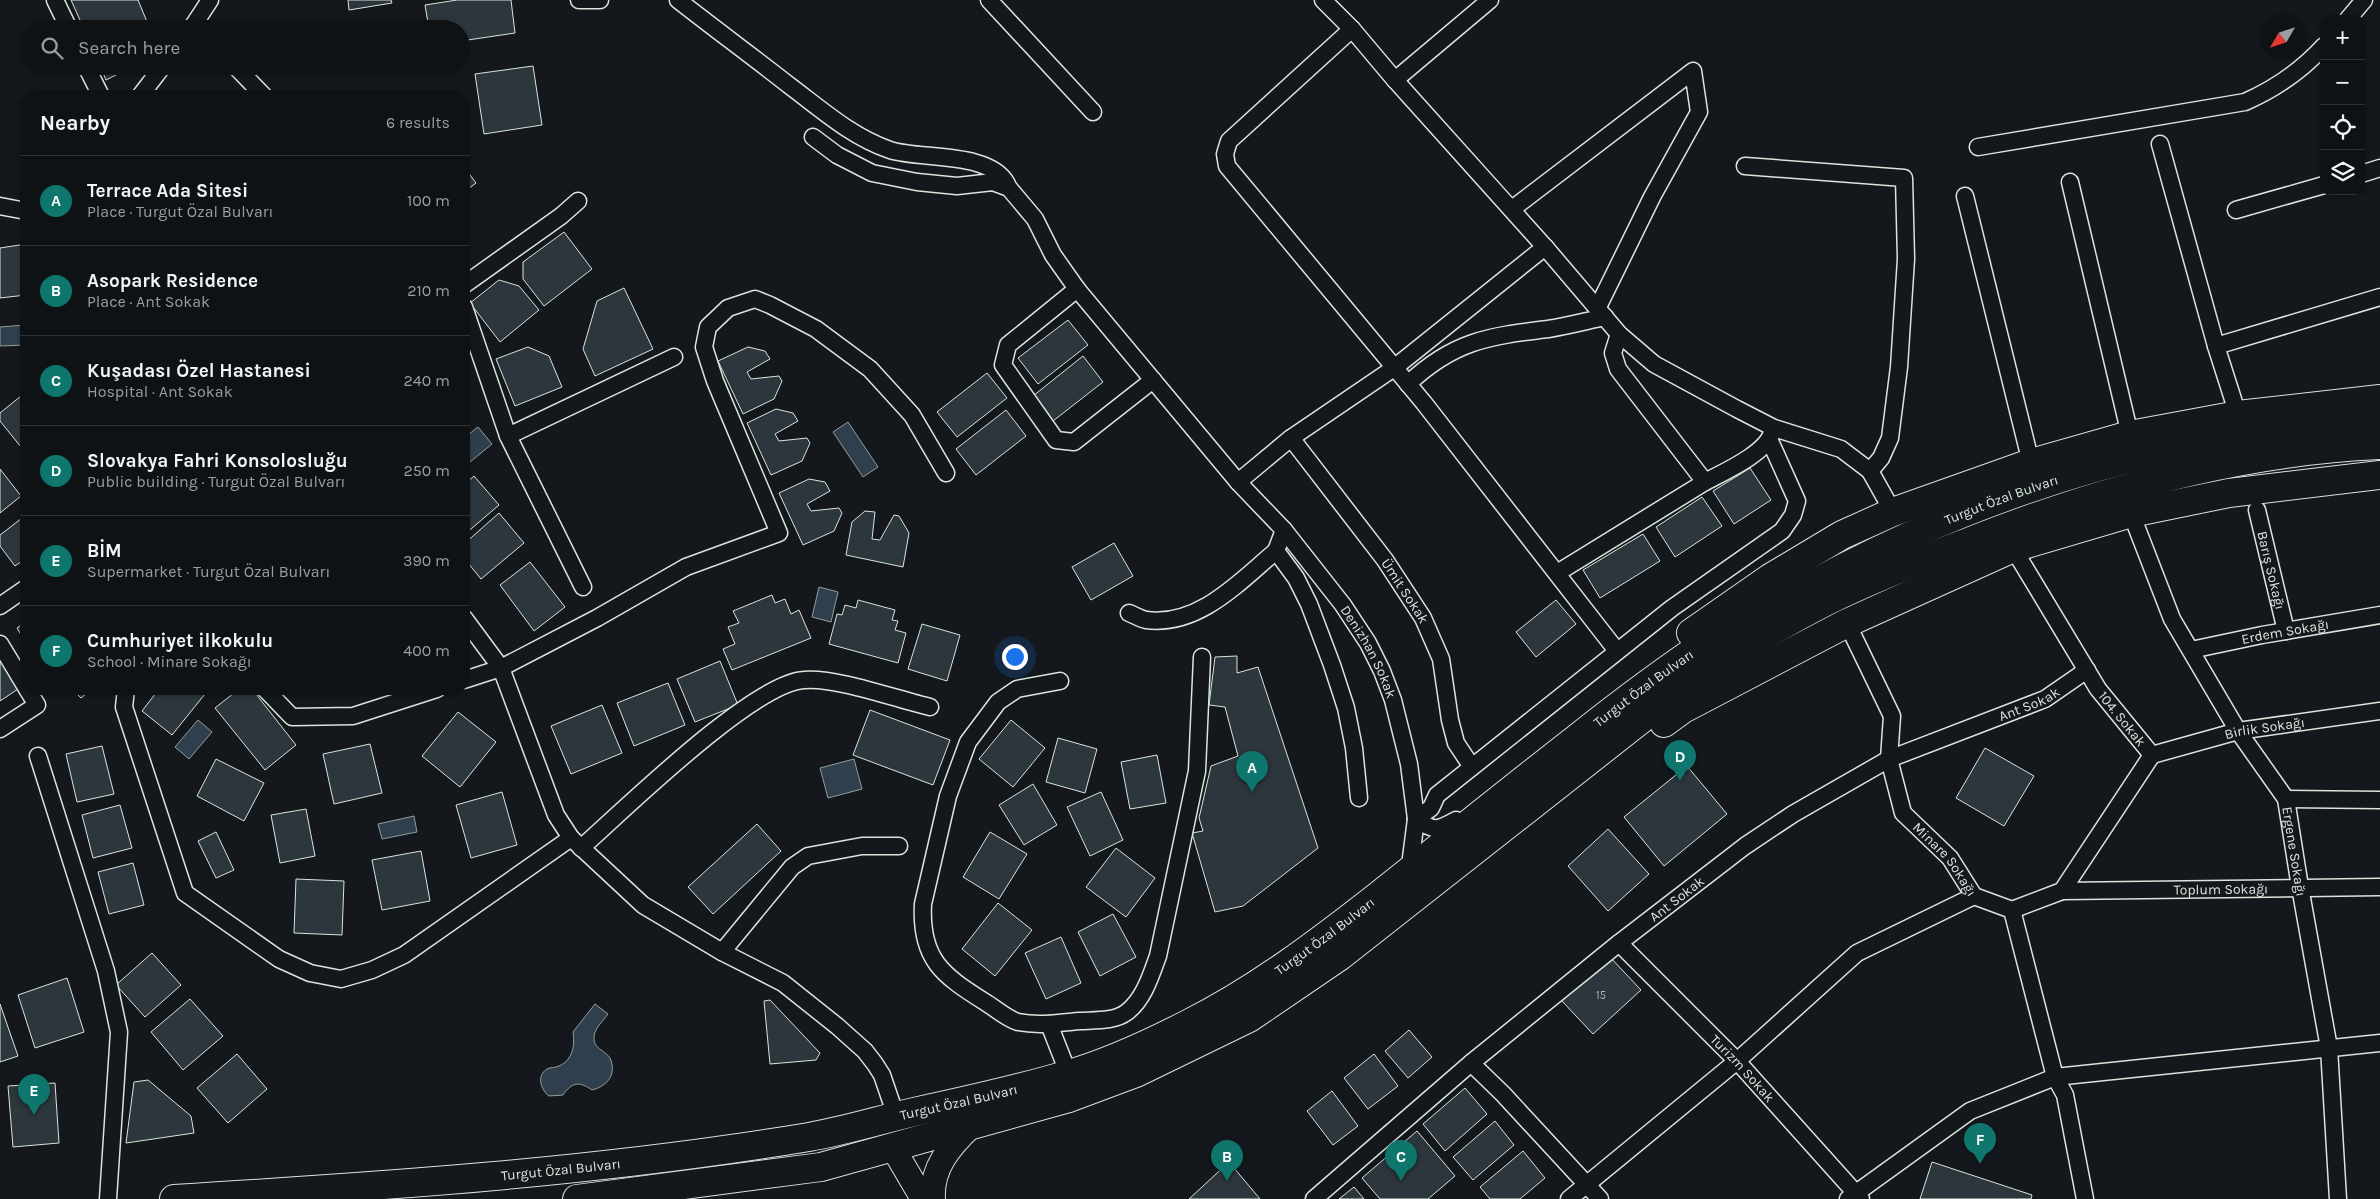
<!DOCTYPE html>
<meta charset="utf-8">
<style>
body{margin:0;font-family:Karla,sans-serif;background:#181b1e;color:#f1f3f6}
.controls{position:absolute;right:15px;top:15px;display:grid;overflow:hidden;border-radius:10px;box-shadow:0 1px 4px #0004}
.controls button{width:45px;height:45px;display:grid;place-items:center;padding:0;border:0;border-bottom:1px solid #2f3234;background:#0f1215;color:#f1f3f6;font:25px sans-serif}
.compass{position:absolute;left:2260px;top:15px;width:45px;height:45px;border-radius:50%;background:#0f1215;box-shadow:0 1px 4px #0004;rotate:231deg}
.you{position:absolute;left:1014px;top:656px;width:18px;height:18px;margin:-12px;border:4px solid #fff;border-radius:50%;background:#1a73e8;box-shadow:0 0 0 8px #1a73e833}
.badge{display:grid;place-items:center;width:32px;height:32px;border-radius:50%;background:#0f766e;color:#fff;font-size:16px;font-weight:700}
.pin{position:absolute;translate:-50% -41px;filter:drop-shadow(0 1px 2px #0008)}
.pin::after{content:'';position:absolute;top:26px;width:18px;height:15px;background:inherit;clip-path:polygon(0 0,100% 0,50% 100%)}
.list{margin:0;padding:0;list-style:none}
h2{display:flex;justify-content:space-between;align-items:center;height:65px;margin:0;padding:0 20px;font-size:21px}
h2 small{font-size:16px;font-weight:400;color:#9b9ea0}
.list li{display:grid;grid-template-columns:32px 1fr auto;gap:15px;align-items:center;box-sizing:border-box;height:90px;padding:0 20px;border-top:1px solid #2f3234}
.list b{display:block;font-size:19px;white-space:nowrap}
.list p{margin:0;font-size:16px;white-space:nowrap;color:#9b9ea0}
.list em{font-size:16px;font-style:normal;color:#9b9ea0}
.icon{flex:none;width:28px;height:28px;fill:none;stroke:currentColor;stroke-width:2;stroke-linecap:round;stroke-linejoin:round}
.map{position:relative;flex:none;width:2380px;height:1199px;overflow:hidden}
.search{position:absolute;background:#0f1215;box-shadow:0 1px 4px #0004;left:20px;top:20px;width:450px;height:55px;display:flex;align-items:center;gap:12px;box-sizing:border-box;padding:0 18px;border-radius:28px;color:#9b9ea0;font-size:19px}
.panel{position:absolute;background:#0f1215;box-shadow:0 1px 4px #0004;left:20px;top:90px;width:450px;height:605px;border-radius:20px}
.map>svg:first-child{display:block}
.water{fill:#2f3f4d;stroke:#939e99}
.building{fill:#2c363c;stroke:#d8e6dc}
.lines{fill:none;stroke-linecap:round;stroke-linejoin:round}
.street-casing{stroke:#d8e6dc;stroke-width:19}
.secondary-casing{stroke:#d8e6dc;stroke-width:26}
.highway-casing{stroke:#d8e6dc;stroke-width:30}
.street{stroke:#14181c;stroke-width:16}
.secondary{stroke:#14181c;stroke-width:24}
.highway{stroke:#14181c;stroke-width:28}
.labels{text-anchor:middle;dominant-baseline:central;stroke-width:4;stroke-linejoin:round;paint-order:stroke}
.number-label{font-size:11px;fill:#adbab4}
.street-label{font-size:14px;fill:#d8e6dc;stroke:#14181c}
</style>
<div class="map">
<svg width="2380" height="1199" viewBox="0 0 2380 1199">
<rect width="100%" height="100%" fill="#14181c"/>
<!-- water -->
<g class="water">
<polygon points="26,325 26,345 0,346 0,327"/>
<polygon points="848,422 878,467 863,477 833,432"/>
<polygon points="478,427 492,444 464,467 464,438"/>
<polygon points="819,587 838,592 831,622 812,617"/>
<polygon points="198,720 212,732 189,759 175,747"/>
<polygon points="854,759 862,789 828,798 820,768"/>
<polygon points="414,816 417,832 382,839 378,824"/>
<path d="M595,1004L608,1014C603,1021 594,1029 594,1037C593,1049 605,1050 610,1058C617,1074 608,1086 592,1090C579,1081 572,1082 563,1095L549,1096C541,1090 536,1076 547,1069C550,1067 555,1068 559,1066C573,1060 575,1045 573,1032Z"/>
</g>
<!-- building -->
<g class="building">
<polygon points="71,0 138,0 150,29 84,29"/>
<polygon points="348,0 391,0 392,3 349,10"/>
<polygon points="457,0 511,0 515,33 461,41 461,29 429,29 425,5"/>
<polygon points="100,66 134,66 106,80"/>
<polygon points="533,66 542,125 484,134 475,74"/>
<polygon points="464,167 476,183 464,192"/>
<polygon points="564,232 592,269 544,306 523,279 523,262"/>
<polygon points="26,244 26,295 0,298 0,248"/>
<polygon points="499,280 519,286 539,310 500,342 470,303"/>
<polygon points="624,288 653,349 595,376 583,349 597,301"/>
<polygon points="1068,320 1088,345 1038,384 1018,358"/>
<polygon points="528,347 549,356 562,387 515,406 496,359"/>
<polygon points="748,347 765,351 770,359 747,372 751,379 779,376 782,381 774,399 743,414 718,361"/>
<polygon points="1083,356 1103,382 1053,421 1033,396"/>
<polygon points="987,373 1007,398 957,437 937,412"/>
<polygon points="26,392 26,451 25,452 0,421 0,413"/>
<polygon points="776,409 793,413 798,421 775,434 779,441 807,438 810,443 802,461 771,475 747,423"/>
<polygon points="1006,410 1026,436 976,475 956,449"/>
<polygon points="1750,468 1771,500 1734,524 1713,491"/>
<polygon points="0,469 21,496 0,513"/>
<polygon points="474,476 499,505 464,535 464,485"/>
<polygon points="809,479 825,482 830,491 807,504 811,511 839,508 842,513 834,531 803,545 779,493"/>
<polygon points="1702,497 1722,526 1675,557 1656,527"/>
<polygon points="865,511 875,512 872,539 880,540 894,515 899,516 909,533 903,567 846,555 852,522"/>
<polygon points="499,513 524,543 481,579 464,558 464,544"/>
<polygon points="26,515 26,558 15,566 0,546 0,535"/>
<polygon points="1643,534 1660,561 1600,598 1583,570"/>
<polygon points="1114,543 1133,576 1091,600 1072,567"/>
<polygon points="530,562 565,607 534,631 500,585"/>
<polygon points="772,595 775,603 785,599 791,614 799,610 811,638 732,670 723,649 735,644 728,627 739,623 733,611"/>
<polygon points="858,600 895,610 892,620 898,621 895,630 906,633 898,663 829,644 837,614 842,615 845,605 856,608"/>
<polygon points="1556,600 1576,624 1536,657 1516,632"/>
<polygon points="26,622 26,643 17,628"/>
<polygon points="922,624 960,635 947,681 908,669"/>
<polygon points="0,654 21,687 0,701"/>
<polygon points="1237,656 1237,673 1258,667 1318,848 1243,906 1215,912 1192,833 1203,831 1199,818 1211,766 1238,756 1225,707 1209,705 1215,657"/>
<polygon points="720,661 738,705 695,722 677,679"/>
<polygon points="668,683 685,725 634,746 617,703"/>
<polygon points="72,689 92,689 81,698"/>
<polygon points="159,689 209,689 172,735 142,711"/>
<polygon points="239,689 252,689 296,745 265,770 215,708"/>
<polygon points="602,705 622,753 571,774 551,726"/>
<polygon points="870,710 950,740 933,785 853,755"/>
<polygon points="458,712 496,742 460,787 422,756"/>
<polygon points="1011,720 1045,748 1013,787 979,759"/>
<polygon points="1058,738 1097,749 1085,793 1046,782"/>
<polygon points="370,744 382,793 334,804 323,754"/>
<polygon points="102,746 114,794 77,802 66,754"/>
<polygon points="1985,748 2034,776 2004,826 1956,798"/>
<polygon points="1157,755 1166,803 1130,809 1121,762"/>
<polygon points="216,759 264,783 244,821 197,796"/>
<polygon points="1687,766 1727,814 1664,866 1624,817"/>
<polygon points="1033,784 1057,825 1024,845 999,805"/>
<polygon points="502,792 517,845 471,858 456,805"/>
<polygon points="1101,792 1123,840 1090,856 1067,807"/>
<polygon points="120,805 132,848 93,858 82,815"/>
<polygon points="306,809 315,856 280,863 271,815"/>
<polygon points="757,824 781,851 713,914 688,887"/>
<polygon points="1608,829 1649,874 1608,911 1568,866"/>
<polygon points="216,832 234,870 216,878 198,841"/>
<polygon points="990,832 1027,854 999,899 963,877"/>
<polygon points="1116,848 1155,878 1126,917 1086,887"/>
<polygon points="421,851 430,901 382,910 372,860"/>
<polygon points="133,863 144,905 109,914 98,872"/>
<polygon points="296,879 344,881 342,935 294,933"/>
<polygon points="998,903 1032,930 995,976 962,949"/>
<polygon points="1113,914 1136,957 1100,976 1078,932"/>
<polygon points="1061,937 1081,983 1046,999 1025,953"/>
<polygon points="152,953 181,985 145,1017 116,985"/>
<polygon points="1609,956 1641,990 1593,1034 1561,1000"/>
<polygon points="67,978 84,1032 35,1048 18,995"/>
<polygon points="190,999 223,1036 183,1070 151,1032"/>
<polygon points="770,1000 820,1053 816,1060 770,1064 764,1001"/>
<polygon points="0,1004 18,1056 0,1062"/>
<polygon points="1409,1030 1432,1057 1408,1078 1385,1051"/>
<polygon points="237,1054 267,1089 228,1123 197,1088"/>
<polygon points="1374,1054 1398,1086 1368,1109 1344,1078"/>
<polygon points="148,1080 191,1116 194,1133 126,1143 134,1082"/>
<polygon points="55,1083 59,1143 13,1147 8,1086"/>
<polygon points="1465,1088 1487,1114 1445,1151 1423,1124"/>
<polygon points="1332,1091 1358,1126 1333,1145 1307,1111"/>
<polygon points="1495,1121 1514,1145 1473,1180 1453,1157"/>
<polygon points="1417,1131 1455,1176 1428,1199 1380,1199 1362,1178"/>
<polygon points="1523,1151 1545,1178 1520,1199 1490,1199 1480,1187"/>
<polygon points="1229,1162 1260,1199 1189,1199"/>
<polygon points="1932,1162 2032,1195 2031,1199 1920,1199"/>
<polygon points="1354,1187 1364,1199 1339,1199"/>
</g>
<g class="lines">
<!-- street casing -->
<g class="street-casing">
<g id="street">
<polyline points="55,0 69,29"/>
<polyline points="579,0 600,0"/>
<path d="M678,0C715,29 753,57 790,86C822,110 852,137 890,150C920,160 990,151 1007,184"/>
<polyline points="989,0 1093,112"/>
<polyline points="1323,0 1352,29 1395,80 1545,247 1619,334 1654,364 1737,409 1774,428 1841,449 1870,471 1893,512"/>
<polyline points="2348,19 2364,0"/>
<polyline points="191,29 210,0"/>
<polyline points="1352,29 1229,141 1225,154 1227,166 1424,403 1617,651"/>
<polyline points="86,66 101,96"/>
<polyline points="235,66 264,96"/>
<polyline points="1395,80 1490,0"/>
<polyline points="140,96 163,66"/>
<path id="s1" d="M813,137L837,155L872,173L917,182L957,186L993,182L1009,188L1035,219L1053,255L1077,289L1238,482L1284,530L1343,605L1368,643L1382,671L1393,700L1409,764L1416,819L1411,858"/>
<polyline points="2160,144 2216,346 2238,415"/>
<path d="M1978,147L2245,102C2277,88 2301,71 2324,46"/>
<polyline points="1745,166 1904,178 1906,259 1899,367 1890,438 1881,458 1870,471"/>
<polyline points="2361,174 2380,168"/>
<polyline points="2070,182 2130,435"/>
<polyline points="1965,196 2031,463"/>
<polyline points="0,206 26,211"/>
<polyline points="1512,209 1693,71 1699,112 1652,197 1598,307"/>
<polyline points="2236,210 2324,185"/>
<polyline points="464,285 561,216 578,201"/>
<polyline points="1077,289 1008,345 1003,365 1056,440 1074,442 1153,380"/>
<polyline points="464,307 508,436 583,587"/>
<path d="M1619,334L1613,353L1618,369L1705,482C1724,472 1767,453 1772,432"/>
<polyline points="2216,346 2380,297"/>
<path d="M1408,384C1453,341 1489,336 1548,329C1567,326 1586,321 1605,317"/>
<polyline points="508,436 674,357"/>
<path id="s2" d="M1291,438L1385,560L1423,618L1441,659L1450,720L1456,743L1472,767"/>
<polyline points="1238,482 1291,438 1394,368 1545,247"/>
<path id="s3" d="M2257,510L2286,631"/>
<path id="s4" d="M2131,513L2172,619L2238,731L2286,799L2300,887L2329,1048L2338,1199"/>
<polyline points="1284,530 1276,551 1296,578 1309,604 1332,665 1346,708 1354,748 1359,798"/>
<polyline points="1562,570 1705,482"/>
<polyline points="0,606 26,588"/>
<path d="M1129,613C1134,615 1141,619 1146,620C1199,627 1240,581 1276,551"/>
<polyline points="464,618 501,668 556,815 571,838 643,905 722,952 783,983 837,1026 865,1051 875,1064 882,1075 896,1116"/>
<path id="s5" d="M1847,623L1892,716L1889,759L1903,813L1950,858L1974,896L2012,910L2055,1077L2065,1095L2085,1199"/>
<polyline points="0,644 26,687"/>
<path id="s6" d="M2191,650L2262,635L2380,615"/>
<polyline points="464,680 501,668 597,618 686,567 779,533 715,381 704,347 708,327 728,308 755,299 770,305 816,329 870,369 912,415 946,473"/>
<path d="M1060,681L1017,689L998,702L968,742L948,796L923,904C920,959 942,975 985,1002C995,1008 1007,1019 1018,1022C1038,1026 1059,1023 1079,1021C1094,1020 1114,1022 1127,1012C1144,999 1151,975 1158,956L1197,771L1202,657"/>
<polyline points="126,689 124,707 185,893 279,959 310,973 341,979 372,970 404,955 571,838"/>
<polyline points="265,689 292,717 353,716 437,689"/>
<polyline points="0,729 37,705 27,689"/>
<path id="s7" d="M2152,755L2238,731L2380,711"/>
<polyline points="38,756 106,971 119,1032 108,1199"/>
<polyline points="2286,799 2380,800"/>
<polyline points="1416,819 1431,808 1437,795 1672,608 1782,531 1793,515 1797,501 1770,441"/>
<path d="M1416,819C1434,832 1438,830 1456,820"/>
<path d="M581,848C624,810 753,683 804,680C836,677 896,699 930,707"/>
<path id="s8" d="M2062,891L2380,887"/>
<polyline points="2012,910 2062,891 2152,755 2098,689 2013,548"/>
<path id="s9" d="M1619,943L1737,1061L1861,1199"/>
<polyline points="722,952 792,867 808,856 862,846 899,846"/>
<polyline points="1049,1024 1069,1075"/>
<polyline points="1471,1063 1503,1094 1600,1199"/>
<path id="s10" d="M1314,1199L1471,1063L1619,943L1745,846L1793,814L1889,759L2045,699L2087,670"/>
<polyline points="1569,1199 1737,1061 1857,953 1974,896"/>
<polyline points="1848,1199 1970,1111 2055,1077 2380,1043"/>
</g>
</g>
<!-- secondary casing -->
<g class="secondary-casing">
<g id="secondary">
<polyline points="893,1148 923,1199"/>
<path d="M933,1199C931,1168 950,1146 971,1126"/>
</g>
</g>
<!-- highway casing -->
<g class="highway-casing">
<g id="highway">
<polyline points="1691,633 1770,578 1842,535 1893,512 2031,463 2130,435 2238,415 2380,399"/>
<polyline points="1664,723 1683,709 1847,623 2013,548 2131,513 2229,493 2380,475"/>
<path id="s11" d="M174,1199C386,1186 598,1172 809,1137C844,1131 879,1120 914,1112C965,1101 1016,1090 1066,1075C1108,1063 1149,1044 1188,1024C1256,990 1318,943 1378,896C1444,844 1509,791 1576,739C1620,704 1665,670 1712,639C1742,620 1775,604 1807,587C1986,489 2175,431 2380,422"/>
<path d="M577,1199L821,1167L1069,1098L1136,1073L1249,1018L1340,956L1672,695C1721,661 1772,629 1825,602C1873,578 1924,559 1973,540C2103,489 2240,451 2380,445"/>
</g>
</g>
<!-- street -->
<use href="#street" class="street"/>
<!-- secondary -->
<use href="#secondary" class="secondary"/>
<!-- highway -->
<use href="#highway" class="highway"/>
</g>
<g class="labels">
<!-- number labels -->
<g class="number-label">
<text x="1601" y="995">15</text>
</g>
<!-- street labels -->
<g class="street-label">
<text stroke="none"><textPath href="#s11" startOffset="2008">Turgut Özal Bulvarı</textPath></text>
<text stroke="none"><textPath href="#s3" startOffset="62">Barış Sokağı</textPath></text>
<text stroke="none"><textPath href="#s2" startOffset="191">Ümit Sokak</textPath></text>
<text stroke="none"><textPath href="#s6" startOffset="96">Erdem Sokağı</textPath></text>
<text stroke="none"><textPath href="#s1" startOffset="798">Denizhan Sokak</textPath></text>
<text stroke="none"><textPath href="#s11" startOffset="1602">Turgut Özal Bulvarı</textPath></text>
<text stroke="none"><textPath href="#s10" startOffset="876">Ant Sokak</textPath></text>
<text transform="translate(2122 719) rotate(51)">104. Sokak</text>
<text stroke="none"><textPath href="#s7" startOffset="116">Birlik Sokağı</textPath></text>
<text stroke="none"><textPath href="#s4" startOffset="380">Ergene Sokağı</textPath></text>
<text stroke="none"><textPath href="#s5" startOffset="265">Minare Sokağı</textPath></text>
<text stroke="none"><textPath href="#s8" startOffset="159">Toplum Sokağı</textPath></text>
<text stroke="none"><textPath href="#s10" startOffset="471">Ant Sokak</textPath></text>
<text stroke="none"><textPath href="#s11" startOffset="1198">Turgut Özal Bulvarı</textPath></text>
<text stroke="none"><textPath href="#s9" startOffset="176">Turizm Sokak</textPath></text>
<text stroke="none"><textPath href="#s11" startOffset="792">Turgut Özal Bulvarı</textPath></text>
<text stroke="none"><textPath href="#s11" startOffset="388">Turgut Özal Bulvarı</textPath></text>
</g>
</g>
</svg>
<div class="controls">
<button>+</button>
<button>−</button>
<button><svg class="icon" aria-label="locate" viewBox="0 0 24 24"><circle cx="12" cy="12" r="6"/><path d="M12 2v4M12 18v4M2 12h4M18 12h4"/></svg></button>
<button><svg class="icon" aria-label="layers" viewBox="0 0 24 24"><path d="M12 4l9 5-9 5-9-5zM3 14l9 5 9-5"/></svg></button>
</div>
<svg class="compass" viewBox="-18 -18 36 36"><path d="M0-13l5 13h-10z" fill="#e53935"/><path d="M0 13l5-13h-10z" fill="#9b9ea0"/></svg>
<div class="you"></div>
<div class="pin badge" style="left:1252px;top:792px">A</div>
<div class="pin badge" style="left:1227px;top:1181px">B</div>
<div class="pin badge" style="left:1401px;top:1181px">C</div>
<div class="pin badge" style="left:1680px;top:781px">D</div>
<div class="pin badge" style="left:34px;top:1115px">E</div>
<div class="pin badge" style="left:1980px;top:1164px">F</div>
<div class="search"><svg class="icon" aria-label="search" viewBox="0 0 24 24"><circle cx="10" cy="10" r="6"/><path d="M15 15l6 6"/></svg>Search here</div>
<section class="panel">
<h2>Nearby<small>6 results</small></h2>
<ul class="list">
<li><span class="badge">A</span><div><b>Terrace Ada Sitesi</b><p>Place · Turgut Özal Bulvarı</p></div><em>100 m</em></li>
<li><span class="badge">B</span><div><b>Asopark Residence</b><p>Place · Ant Sokak</p></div><em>210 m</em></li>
<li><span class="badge">C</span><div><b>Kuşadası Özel Hastanesi</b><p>Hospital · Ant Sokak</p></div><em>240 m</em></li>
<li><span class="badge">D</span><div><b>Slovakya Fahri Konsolosluğu</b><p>Public building · Turgut Özal Bulvarı</p></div><em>250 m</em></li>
<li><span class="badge">E</span><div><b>BİM</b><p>Supermarket · Turgut Özal Bulvarı</p></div><em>390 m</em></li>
<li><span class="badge">F</span><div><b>Cumhuriyet ilkokulu</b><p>School · Minare Sokağı</p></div><em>400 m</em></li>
</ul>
</section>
</div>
